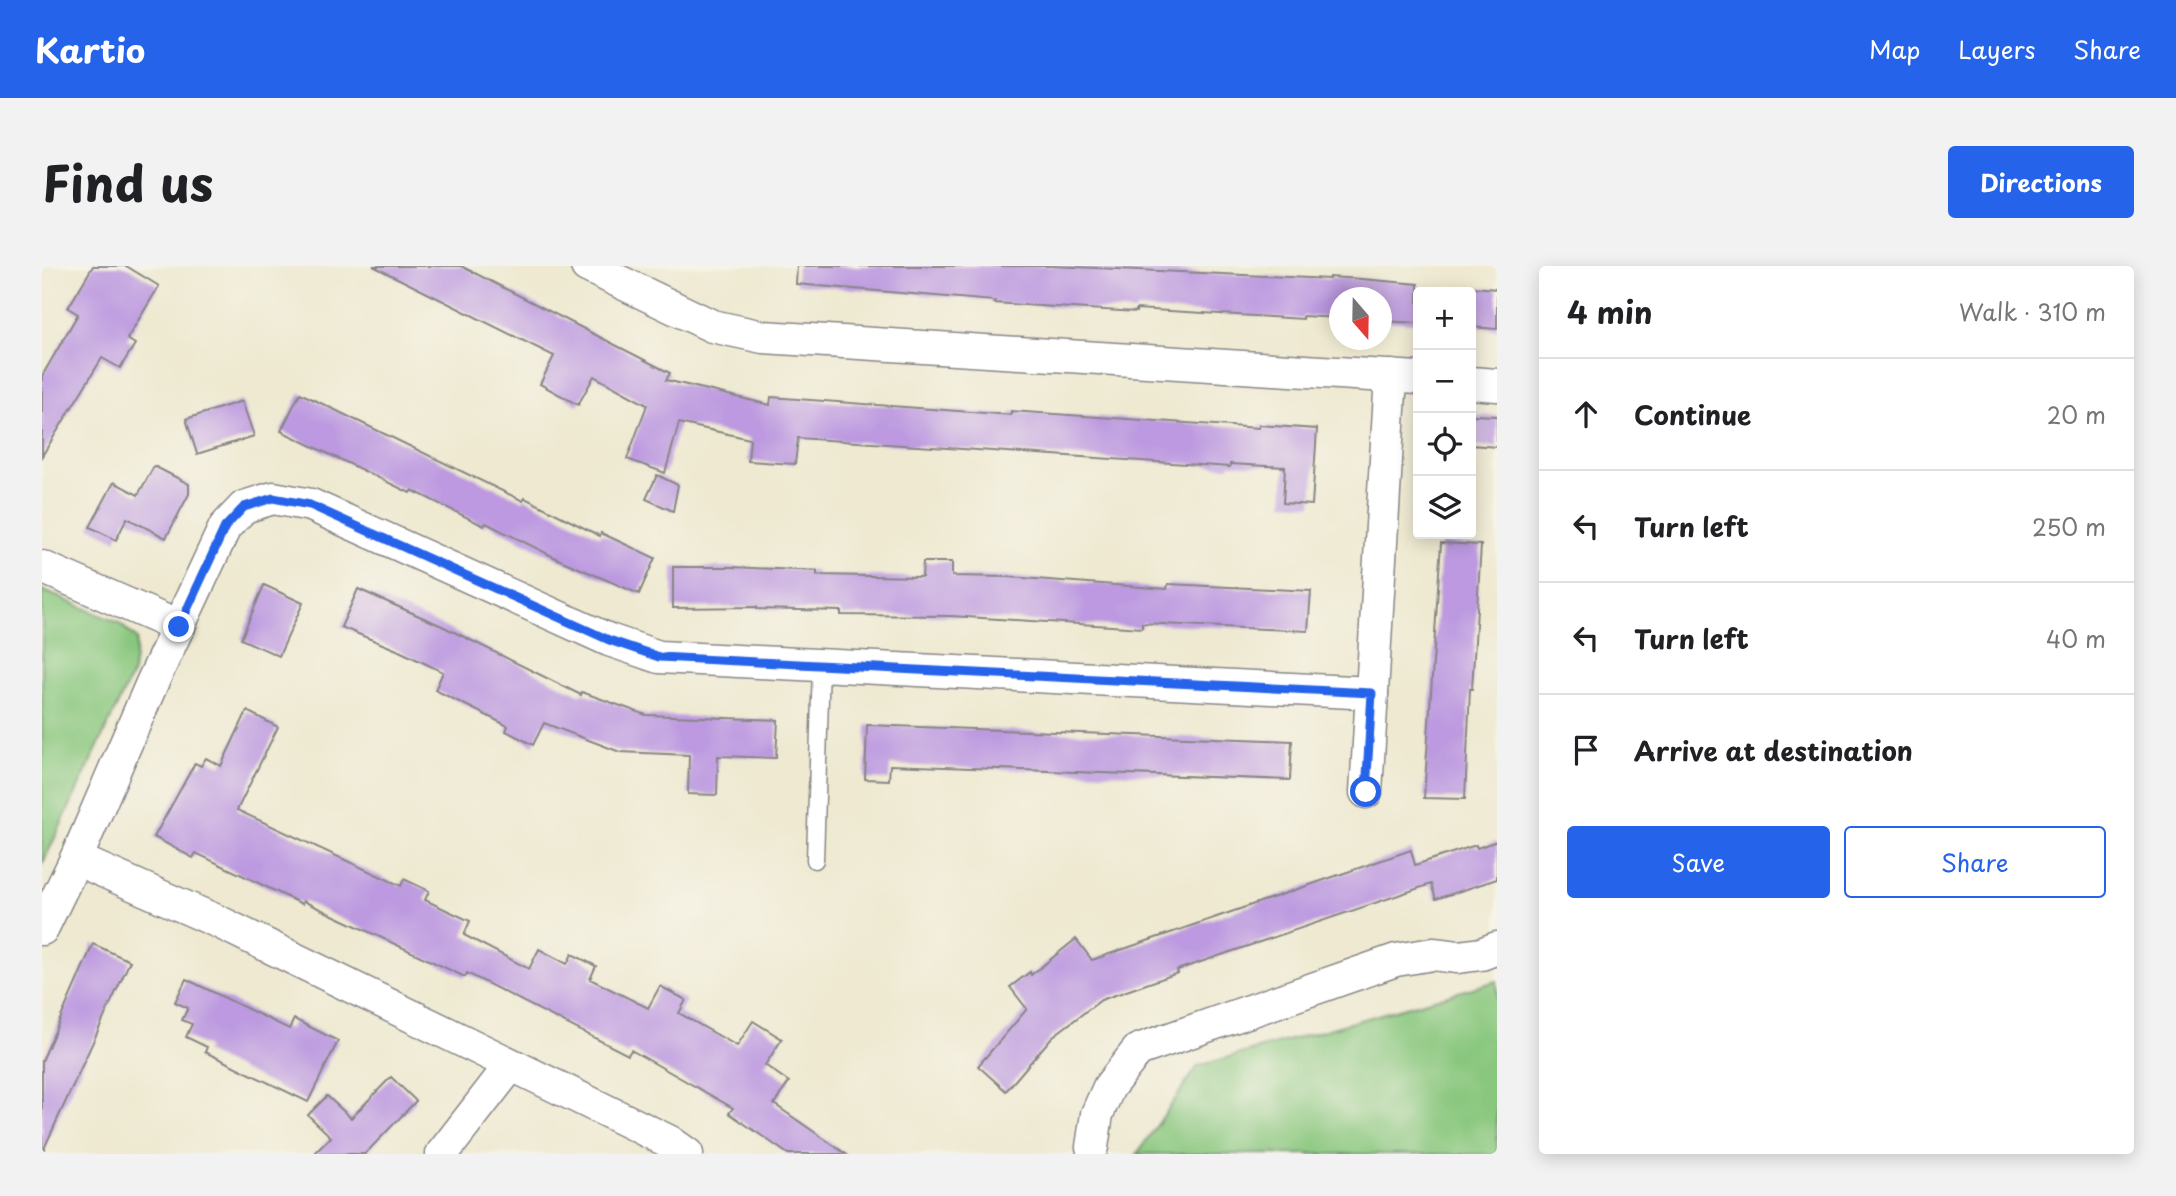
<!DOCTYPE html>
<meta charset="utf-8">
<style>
body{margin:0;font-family:"Playpen Sans",sans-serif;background:#f2f2f2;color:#202124}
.controls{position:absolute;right:21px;top:21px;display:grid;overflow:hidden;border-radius:7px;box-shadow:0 4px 18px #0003}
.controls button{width:63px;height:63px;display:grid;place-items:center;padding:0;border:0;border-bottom:2px solid #e0e0e0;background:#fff;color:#202124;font:35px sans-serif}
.compass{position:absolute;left:1287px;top:21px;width:63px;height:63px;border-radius:50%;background:#fff;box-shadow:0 4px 18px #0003;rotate:160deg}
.stop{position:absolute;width:21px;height:21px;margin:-16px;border:5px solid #2563eb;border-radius:50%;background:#fff}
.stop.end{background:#2563eb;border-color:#fff;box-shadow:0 2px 7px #0008}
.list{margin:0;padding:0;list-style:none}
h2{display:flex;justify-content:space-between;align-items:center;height:91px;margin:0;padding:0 28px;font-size:30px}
h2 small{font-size:23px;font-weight:400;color:#757577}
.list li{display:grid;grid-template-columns:46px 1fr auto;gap:21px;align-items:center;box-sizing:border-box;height:112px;padding:0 28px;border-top:2px solid #e0e0e0}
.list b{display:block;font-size:26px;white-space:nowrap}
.list em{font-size:23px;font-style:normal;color:#757577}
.actions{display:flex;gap:14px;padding:21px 28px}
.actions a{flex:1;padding:16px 0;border:2px solid #2563eb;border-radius:7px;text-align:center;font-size:24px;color:#2563eb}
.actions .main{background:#2563eb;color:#fff}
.icon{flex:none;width:38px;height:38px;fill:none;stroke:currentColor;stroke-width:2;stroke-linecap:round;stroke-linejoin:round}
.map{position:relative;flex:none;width:1455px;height:888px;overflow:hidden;border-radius:7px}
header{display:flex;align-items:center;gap:42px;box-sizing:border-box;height:98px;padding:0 35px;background:#2563eb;color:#fff}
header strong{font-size:33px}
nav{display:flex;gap:38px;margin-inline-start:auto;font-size:24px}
.intro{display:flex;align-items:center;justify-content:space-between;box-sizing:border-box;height:168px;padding:0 42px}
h1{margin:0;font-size:49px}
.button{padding:18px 32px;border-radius:7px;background:#2563eb;color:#fff;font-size:24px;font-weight:700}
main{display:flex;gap:42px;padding:0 42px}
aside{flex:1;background:#fff;border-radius:7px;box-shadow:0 4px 18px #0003}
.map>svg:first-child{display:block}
.green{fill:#89c77e;stroke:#56745c;stroke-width:2}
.building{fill:#bc99e0}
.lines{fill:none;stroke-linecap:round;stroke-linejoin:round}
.service-casing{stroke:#888686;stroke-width:19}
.minor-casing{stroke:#888686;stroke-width:35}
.service{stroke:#fff;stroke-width:16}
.minor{stroke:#fff;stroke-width:32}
.route{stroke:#2563eb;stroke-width:9}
</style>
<header>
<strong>Kartio</strong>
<nav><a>Map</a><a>Layers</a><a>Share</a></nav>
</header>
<div class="intro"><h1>Find us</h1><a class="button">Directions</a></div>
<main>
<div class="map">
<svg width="1455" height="888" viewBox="0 0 1455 888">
<rect width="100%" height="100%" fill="#f7f3e8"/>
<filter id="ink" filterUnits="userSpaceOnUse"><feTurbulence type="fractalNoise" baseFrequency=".0143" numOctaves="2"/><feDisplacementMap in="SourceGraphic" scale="14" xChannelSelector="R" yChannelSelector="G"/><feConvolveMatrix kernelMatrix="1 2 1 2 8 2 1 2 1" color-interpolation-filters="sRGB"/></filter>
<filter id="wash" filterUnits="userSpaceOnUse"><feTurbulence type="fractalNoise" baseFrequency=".00686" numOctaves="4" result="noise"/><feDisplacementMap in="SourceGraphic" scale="28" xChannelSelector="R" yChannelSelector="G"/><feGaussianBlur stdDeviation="1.57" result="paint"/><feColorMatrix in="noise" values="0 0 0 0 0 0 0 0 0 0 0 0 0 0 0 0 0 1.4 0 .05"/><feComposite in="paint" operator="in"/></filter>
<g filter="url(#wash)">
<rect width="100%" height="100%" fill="#eee9d0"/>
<!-- green -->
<g class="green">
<polygon points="0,324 77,357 95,373 91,406 0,599"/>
<polygon points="1455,715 1455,888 1095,888 1156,800"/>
</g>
<g id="blocks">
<!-- building -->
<g class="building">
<polygon points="51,0 84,0 117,20 85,73 93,78 78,102 60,92 0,190 0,110 36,48 26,42"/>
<polygon points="331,0 419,0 628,107 624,114 728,139 729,131 969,149 969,145 1217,162 1217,159 1275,163 1270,239 1241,237 1243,201 1188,198 1188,201 756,172 753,198 706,195 708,173 637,157 623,207 585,193 605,139 552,110 536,139 498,118 512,90"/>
<polygon points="755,0 1012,0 1287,13 1287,11 1320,13 1376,18 1376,57 1340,55 1340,32 1298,32 1298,52 1261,50 1261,53 1094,43 1094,46 952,37 953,35 754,18"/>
<polygon points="1429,21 1455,23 1455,63 1429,61"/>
<polygon points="258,127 481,235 483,232 558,270 559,267 613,292 597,328 518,294 444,257 442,260 370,224 368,227 239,165"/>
<polygon points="200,135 212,170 155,188 144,153"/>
<polygon points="1429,149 1455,150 1455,181 1429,179"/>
<polygon points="112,200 147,218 147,228 124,272 85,252 74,274 48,261 72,216 96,229"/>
<polygon points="615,209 636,219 631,245 604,233"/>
<polygon points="1399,277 1439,279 1430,423 1428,423 1423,533 1382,532"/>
<polygon points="881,296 910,296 910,310 967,311 1125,323 1126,318 1269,325 1266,365 1100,357 1100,362 909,350 799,349 799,345 715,343 715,341 631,342 631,301 690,301 775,305 775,309 880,311"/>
<polygon points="222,319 261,337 237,390 199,373"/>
<polygon points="316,323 400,360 539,429 540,426 604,449 736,454 734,492 676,490 675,529 646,528 647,489 578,486 502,457 491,479 464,465 466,460 393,424 401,406 355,384 299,361"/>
<polygon points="205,445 236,461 195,544 359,620 362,613 387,625 383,634 428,655 422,669 487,703 497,683 525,698 530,688 554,700 548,713 606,742 618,720 644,734 637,747 695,780 711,755 740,773 723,799 747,816 732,838 804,888 746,888 687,847 691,842 589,784 586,789 425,707 423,711 261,635 260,638 154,587 151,592 112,571 153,497 159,500 164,492 179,500"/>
<polygon points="825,459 1250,475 1248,514 848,499 847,514 823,513"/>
<polygon points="1455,575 1455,613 1394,633 1389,618 1135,704 1136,707 1059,734 1010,771 964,825 936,800 985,743 968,721 988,706 989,709 1034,673 1050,694 1369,584 1373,599 1434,579 1435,582"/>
<polygon points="51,678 88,695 0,887 0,795"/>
<polygon points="144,713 247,763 252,753 296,775 266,836 163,786 165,781 144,771 150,758 140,754 146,742 133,736"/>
<polygon points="349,811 374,835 323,888 272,888 289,871 266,849 285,830 309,852"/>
</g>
</g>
</g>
<g filter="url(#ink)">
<use href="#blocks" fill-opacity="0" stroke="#888686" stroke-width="2"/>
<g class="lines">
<!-- service casing -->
<g class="service-casing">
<polyline id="service" points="773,594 779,399"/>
</g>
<!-- minor casing -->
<g class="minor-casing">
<g id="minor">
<polyline points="545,0 670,60 721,71 1376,112"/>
<polyline points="1429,117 1455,119"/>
<polyline points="0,301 137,361"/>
<polyline points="1324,526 1349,110"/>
<polyline points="34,593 179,657 628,876 645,888"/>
<polyline points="0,663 34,593 110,417 183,261 202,241 231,232 269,239 567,374 617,391 1330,427"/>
<polyline points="1050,881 1055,848 1067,821 1096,784 1354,694 1391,688 1416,691 1439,688 1455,682"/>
<polyline points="400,888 469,799"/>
</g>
</g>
<!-- service -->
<use href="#service" class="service"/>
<!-- minor -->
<use href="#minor" class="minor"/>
</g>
</g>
<g class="lines" filter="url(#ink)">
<!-- route -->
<polyline class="route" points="137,361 183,261 202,241 231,232 268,239 567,374 617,391 1330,427 1324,526"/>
</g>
</svg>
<div class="controls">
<button>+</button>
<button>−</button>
<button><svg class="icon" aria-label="locate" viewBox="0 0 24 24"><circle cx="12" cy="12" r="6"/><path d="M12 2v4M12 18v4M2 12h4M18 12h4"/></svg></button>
<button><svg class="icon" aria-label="layers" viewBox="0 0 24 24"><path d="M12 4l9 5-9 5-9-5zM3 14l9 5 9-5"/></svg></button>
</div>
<svg class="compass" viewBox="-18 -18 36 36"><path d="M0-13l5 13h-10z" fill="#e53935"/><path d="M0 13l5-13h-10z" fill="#757577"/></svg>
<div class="stop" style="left:1324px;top:526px"></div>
<div class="stop end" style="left:137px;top:361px"></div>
</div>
<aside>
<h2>4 min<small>Walk · 310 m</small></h2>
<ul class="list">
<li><svg class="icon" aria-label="ahead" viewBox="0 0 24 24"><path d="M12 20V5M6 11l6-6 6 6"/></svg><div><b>Continue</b></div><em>20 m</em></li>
<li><svg class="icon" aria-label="left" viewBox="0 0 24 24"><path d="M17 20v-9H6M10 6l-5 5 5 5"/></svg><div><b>Turn left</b></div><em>250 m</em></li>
<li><svg class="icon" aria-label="left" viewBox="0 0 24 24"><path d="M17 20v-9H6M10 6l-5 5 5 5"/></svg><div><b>Turn left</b></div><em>40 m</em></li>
<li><svg class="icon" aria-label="arrive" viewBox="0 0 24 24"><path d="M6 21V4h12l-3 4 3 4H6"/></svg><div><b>Arrive at destination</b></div></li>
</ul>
<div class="actions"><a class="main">Save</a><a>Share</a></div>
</aside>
</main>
